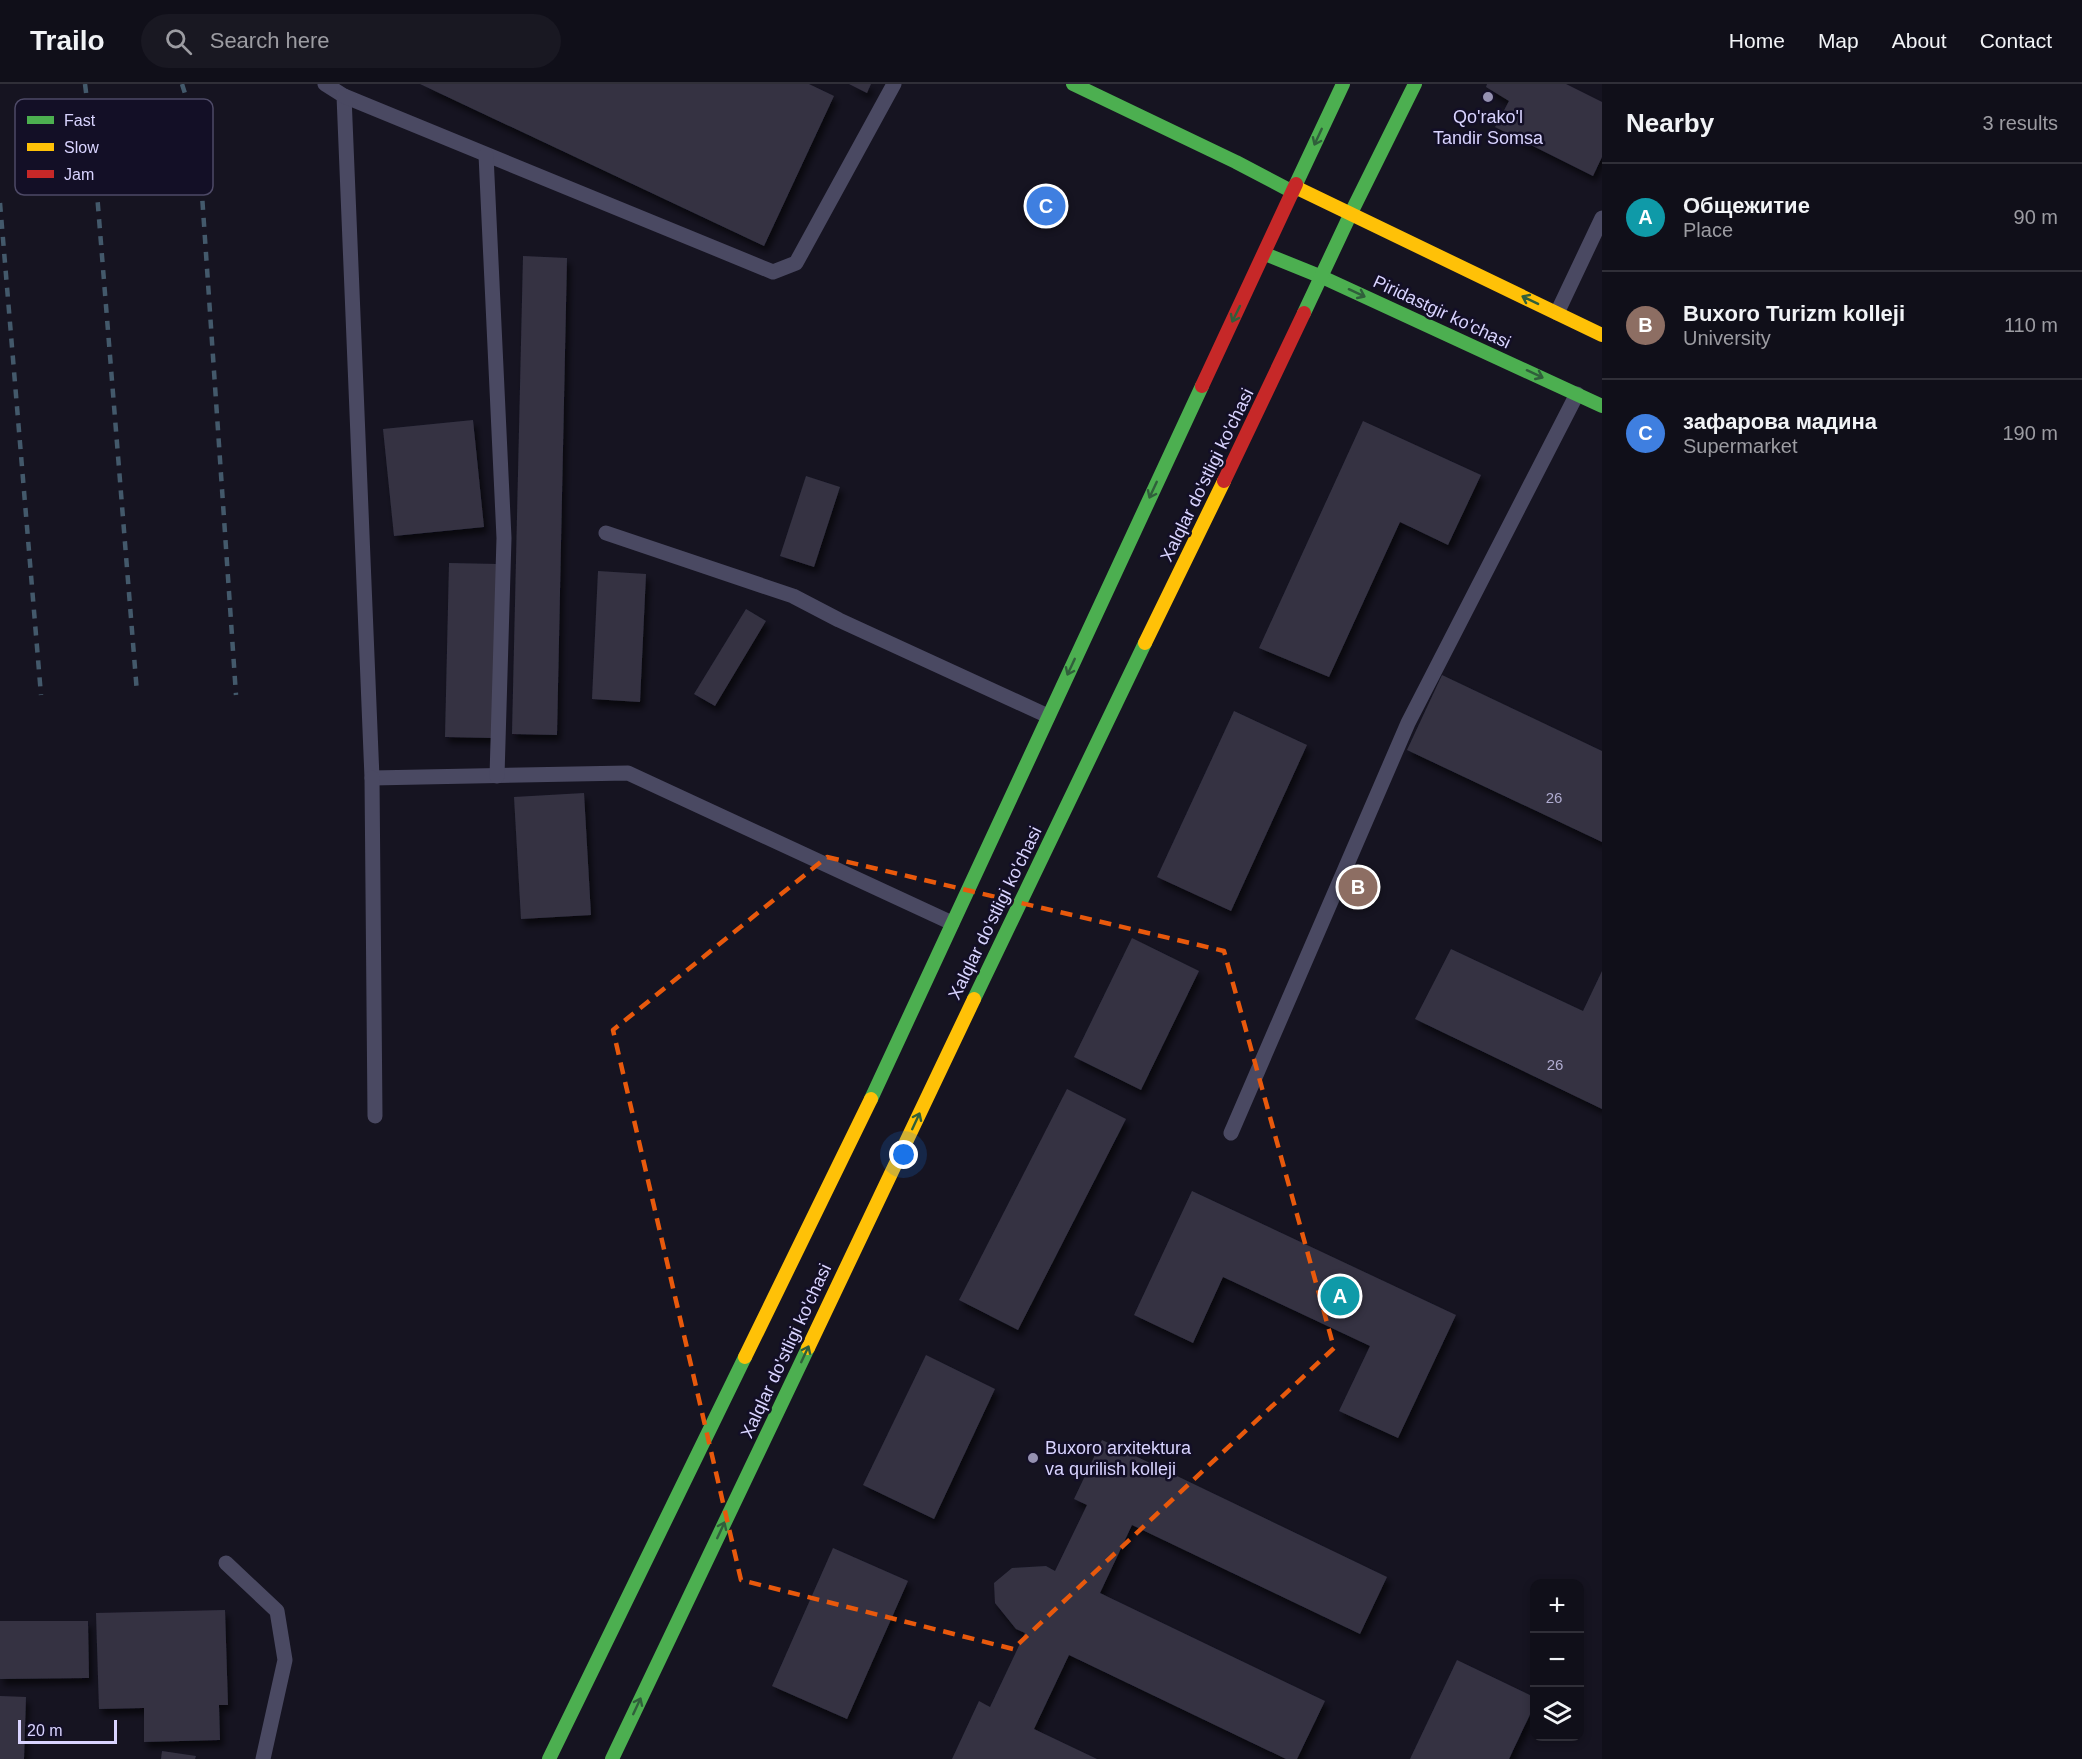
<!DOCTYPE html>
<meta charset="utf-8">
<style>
body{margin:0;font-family:Arial,sans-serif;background:#191822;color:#f1f3f6}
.controls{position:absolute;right:18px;bottom:18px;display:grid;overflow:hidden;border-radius:12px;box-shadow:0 3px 9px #0003}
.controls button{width:54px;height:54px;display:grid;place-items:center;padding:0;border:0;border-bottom:2px solid #302f38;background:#100f19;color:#f1f3f6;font:30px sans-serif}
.scale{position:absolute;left:18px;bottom:15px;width:99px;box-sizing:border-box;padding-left:6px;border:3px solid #d9d4ff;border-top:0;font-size:16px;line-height:21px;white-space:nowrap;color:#d9d4ff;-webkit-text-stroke:4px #130f26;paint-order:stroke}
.you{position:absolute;left:904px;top:1071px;width:21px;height:21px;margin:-15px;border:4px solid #fff;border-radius:50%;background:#1a73e8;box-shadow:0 0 0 9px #1a73e833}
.badge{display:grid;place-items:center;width:39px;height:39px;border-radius:50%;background:#7c3aed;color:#fff;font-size:20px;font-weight:700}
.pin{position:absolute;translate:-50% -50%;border:3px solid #fff;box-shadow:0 2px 6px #0006}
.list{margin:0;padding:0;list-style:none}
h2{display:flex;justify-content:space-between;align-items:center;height:78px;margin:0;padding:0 24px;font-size:26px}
h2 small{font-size:20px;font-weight:400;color:#9c9ca2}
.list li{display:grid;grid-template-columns:39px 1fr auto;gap:18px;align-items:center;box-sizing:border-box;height:108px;padding:0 24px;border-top:2px solid #302f38}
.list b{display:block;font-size:22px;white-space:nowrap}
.list p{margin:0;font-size:20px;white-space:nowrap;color:#9c9ca2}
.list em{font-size:20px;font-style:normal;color:#9c9ca2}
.icon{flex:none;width:33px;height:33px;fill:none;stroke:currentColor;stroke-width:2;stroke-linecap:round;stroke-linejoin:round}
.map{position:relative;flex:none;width:1602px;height:1675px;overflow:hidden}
header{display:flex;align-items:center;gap:36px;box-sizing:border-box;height:84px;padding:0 30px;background:#100f19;border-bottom:2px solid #302f38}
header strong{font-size:28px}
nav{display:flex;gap:33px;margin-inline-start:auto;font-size:21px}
.search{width:420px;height:54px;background:#191822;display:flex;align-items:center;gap:15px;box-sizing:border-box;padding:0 21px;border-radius:33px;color:#9c9ca2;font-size:22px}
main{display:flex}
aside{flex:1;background:#100f19}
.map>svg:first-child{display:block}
.building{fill:#343243;filter:url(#shadow)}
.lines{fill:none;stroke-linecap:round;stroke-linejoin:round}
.lane{stroke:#4a4962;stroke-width:15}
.fast{stroke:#4caf50;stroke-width:14}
.slow{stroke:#ffc107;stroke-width:14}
.jam{stroke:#c62828;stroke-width:14}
.rail{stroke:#43596b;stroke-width:4.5;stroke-dasharray:9 8;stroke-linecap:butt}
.oneway{stroke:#305f3b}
.marked{fill:none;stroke:#e8590c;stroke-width:4.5;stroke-dasharray:12 8;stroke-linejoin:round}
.poi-dot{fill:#9591b1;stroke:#130f26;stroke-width:2}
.labels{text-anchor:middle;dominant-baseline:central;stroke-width:5;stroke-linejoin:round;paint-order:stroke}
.number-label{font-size:15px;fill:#b0acd0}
.poi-label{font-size:18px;fill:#d9d4ff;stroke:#130f26}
.street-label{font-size:18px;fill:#d9d4ff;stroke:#130f26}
.key{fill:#130f26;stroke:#4e4a67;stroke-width:1.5}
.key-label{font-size:16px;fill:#d9d4ff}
</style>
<header>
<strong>Trailo</strong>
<div class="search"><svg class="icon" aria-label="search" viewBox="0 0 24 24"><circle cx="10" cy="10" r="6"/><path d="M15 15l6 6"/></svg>Search here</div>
<nav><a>Home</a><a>Map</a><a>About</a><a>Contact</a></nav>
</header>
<main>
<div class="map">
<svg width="1602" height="1675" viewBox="0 0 1602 1675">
<defs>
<filter id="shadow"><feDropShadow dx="3.5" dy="6" stdDeviation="3" flood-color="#0009"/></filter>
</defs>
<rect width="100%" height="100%" fill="#161421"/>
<!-- building -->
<g class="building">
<polygon points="420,0 809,0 834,12 764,162"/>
<polygon points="849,0 871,0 867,9"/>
<polygon points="1487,0 1566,0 1602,18 1602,73 1593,92 1495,43 1509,17 1486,3"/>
<polygon points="523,172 567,174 557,651 512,650"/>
<polygon points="473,336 484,443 394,452 383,345"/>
<polygon points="1363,337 1481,391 1448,461 1400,438 1329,593 1259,564"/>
<polygon points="806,392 840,403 814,483 780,472"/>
<polygon points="449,479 498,480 493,654 445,653"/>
<polygon points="598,487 646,490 640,618 592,615"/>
<polygon points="746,525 766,537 715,622 694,610"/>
<polygon points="1442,591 1602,667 1602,758 1407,666"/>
<polygon points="1234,627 1307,661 1231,827 1157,793"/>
<polygon points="584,709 591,831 521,835 514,713"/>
<polygon points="1132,854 1199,887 1141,1006 1074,973"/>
<polygon points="1451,865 1583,927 1602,887 1602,1025 1415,935"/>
<polygon points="1067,1005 1126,1035 1018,1246 959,1216"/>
<polygon points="1192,1107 1456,1231 1398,1354 1339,1327 1370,1262 1223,1193 1193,1259 1134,1231"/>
<polygon points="926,1271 995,1305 934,1435 863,1401"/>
<polygon points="1102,1356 1387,1493 1360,1550 1132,1441 1100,1509 1325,1617 1297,1675 1286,1675 1069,1571 1034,1645 1097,1675 952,1675 979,1617 990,1623 1025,1549 1016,1545 995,1519 994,1499 1012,1484 1046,1482 1055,1487 1087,1421 1074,1415"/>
<polygon points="833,1464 908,1497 847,1635 772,1602"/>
<polygon points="225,1526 228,1621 219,1621 220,1656 144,1658 144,1624 99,1625 96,1529"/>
<polygon points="0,1537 88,1537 89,1594 0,1595"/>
<polygon points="1457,1576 1534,1613 1534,1622 1509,1675 1410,1675"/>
<polygon points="0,1612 26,1613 24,1675 0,1675"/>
<polygon points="162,1667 196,1672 195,1675 161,1675"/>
</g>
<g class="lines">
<!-- lane -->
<g class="lane">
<polyline points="325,0 344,12 372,694 628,689 952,839"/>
<polyline points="344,12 773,188 796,179 894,0"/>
<polyline points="486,71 504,454 497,692"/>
<polyline points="1557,229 1602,134"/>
<polyline points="606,449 793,512 839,536 1048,632"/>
<polyline points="372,694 375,1032"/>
<polyline points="1231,1049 1408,639 1577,310"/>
<polyline points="226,1479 277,1527 285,1576 263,1675"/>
</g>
<!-- fast -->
<g class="fast">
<polyline points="1073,0 1236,78 1293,108"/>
<polyline points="1296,100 1343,0"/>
<polyline points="1265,170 1322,193 1602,322"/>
<polyline points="1304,229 1351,129 1415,0"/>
<polyline points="974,915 1145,559"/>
<polyline points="871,1015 1202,302"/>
<polyline points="549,1675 745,1273"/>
<polyline points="612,1675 808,1264"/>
</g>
<!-- slow -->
<g class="slow">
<polyline points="1295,103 1602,251"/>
<polyline points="1145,559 1224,397"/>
<polyline points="808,1264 974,915"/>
<polyline points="745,1273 871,1015"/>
</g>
<!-- jam -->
<g class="jam">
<polyline points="1202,302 1296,100"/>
<polyline points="1224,397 1304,229"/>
</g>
<!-- rail -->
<g class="rail">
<polyline points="85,0 94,72 137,609"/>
<polyline points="182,0 189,22 201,96 236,611"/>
<polyline points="0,119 41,611"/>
</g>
</g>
<!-- one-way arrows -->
<defs><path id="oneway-shaft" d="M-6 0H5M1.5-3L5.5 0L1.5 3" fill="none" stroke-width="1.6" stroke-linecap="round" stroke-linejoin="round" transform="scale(1.5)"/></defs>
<g class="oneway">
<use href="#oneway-shaft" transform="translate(1318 53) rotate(115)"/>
<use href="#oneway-shaft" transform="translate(1357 209) rotate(25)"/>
<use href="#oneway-shaft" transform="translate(1530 216) rotate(-154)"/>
<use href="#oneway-shaft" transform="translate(1236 230) rotate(116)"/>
<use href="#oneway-shaft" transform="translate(1535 290) rotate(25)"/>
<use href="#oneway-shaft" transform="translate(1153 406) rotate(115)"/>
<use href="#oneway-shaft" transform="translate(1071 583) rotate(115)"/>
<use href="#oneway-shaft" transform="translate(916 1037) rotate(-65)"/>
<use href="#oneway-shaft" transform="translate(805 1270) rotate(-65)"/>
<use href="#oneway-shaft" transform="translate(721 1446) rotate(-65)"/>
<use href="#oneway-shaft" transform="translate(637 1622) rotate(-65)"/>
</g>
<!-- marked area -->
<path class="marked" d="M827,773L1224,867L1334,1264L1013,1565L741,1496L613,946Z"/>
<!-- markers -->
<g class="poi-dot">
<circle cx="1488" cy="13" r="6"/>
<circle cx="1033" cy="1374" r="6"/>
</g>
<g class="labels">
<!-- number labels -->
<g class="number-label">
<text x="1554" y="713">26</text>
<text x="1555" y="980">26</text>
</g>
<!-- poi labels -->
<g class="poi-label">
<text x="1488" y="33">Qo'rako'l<tspan x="1488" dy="21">Tandir Somsa</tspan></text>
<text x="1045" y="1364" text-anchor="start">Buxoro arxitektura<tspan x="1045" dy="21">va qurilish kolleji</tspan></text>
</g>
<!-- street labels -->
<g class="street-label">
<text transform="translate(1442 228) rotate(25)">Piridastgir ko'chasi</text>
<text transform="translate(1207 391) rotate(-64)">Xalqlar do'stligi ko'chasi</text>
<text transform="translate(995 829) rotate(-64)">Xalqlar do'stligi ko'chasi</text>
<text transform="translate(786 1267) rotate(-65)">Xalqlar do'stligi ko'chasi</text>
</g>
</g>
<!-- legend -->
<rect x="15" y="15" width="198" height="96" rx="9" class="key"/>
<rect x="27" y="32" width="27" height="8" fill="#4caf50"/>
<rect x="27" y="59" width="27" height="8" fill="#ffc107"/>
<rect x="27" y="86" width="27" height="8" fill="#c62828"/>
<g class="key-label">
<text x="64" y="42">Fast</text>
<text x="64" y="69">Slow</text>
<text x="64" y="96">Jam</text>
</g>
</svg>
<div class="controls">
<button>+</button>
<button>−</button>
<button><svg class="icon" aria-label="layers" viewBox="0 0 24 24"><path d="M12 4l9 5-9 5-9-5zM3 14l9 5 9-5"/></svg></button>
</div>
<div class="scale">20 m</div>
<div class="you"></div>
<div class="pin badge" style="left:1340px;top:1212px;background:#0f9aa8">A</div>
<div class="pin badge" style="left:1358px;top:803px;background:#8d6e63">B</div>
<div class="pin badge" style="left:1046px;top:122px;background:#3f7fe0">C</div>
</div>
<aside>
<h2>Nearby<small>3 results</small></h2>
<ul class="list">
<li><span class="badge" style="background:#0f9aa8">A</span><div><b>Общежитие</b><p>Place</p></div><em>90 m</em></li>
<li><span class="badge" style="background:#8d6e63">B</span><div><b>Buxoro Turizm kolleji</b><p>University</p></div><em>110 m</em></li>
<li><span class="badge" style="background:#3f7fe0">C</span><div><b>зафарова мадина</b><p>Supermarket</p></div><em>190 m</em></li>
</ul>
</aside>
</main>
